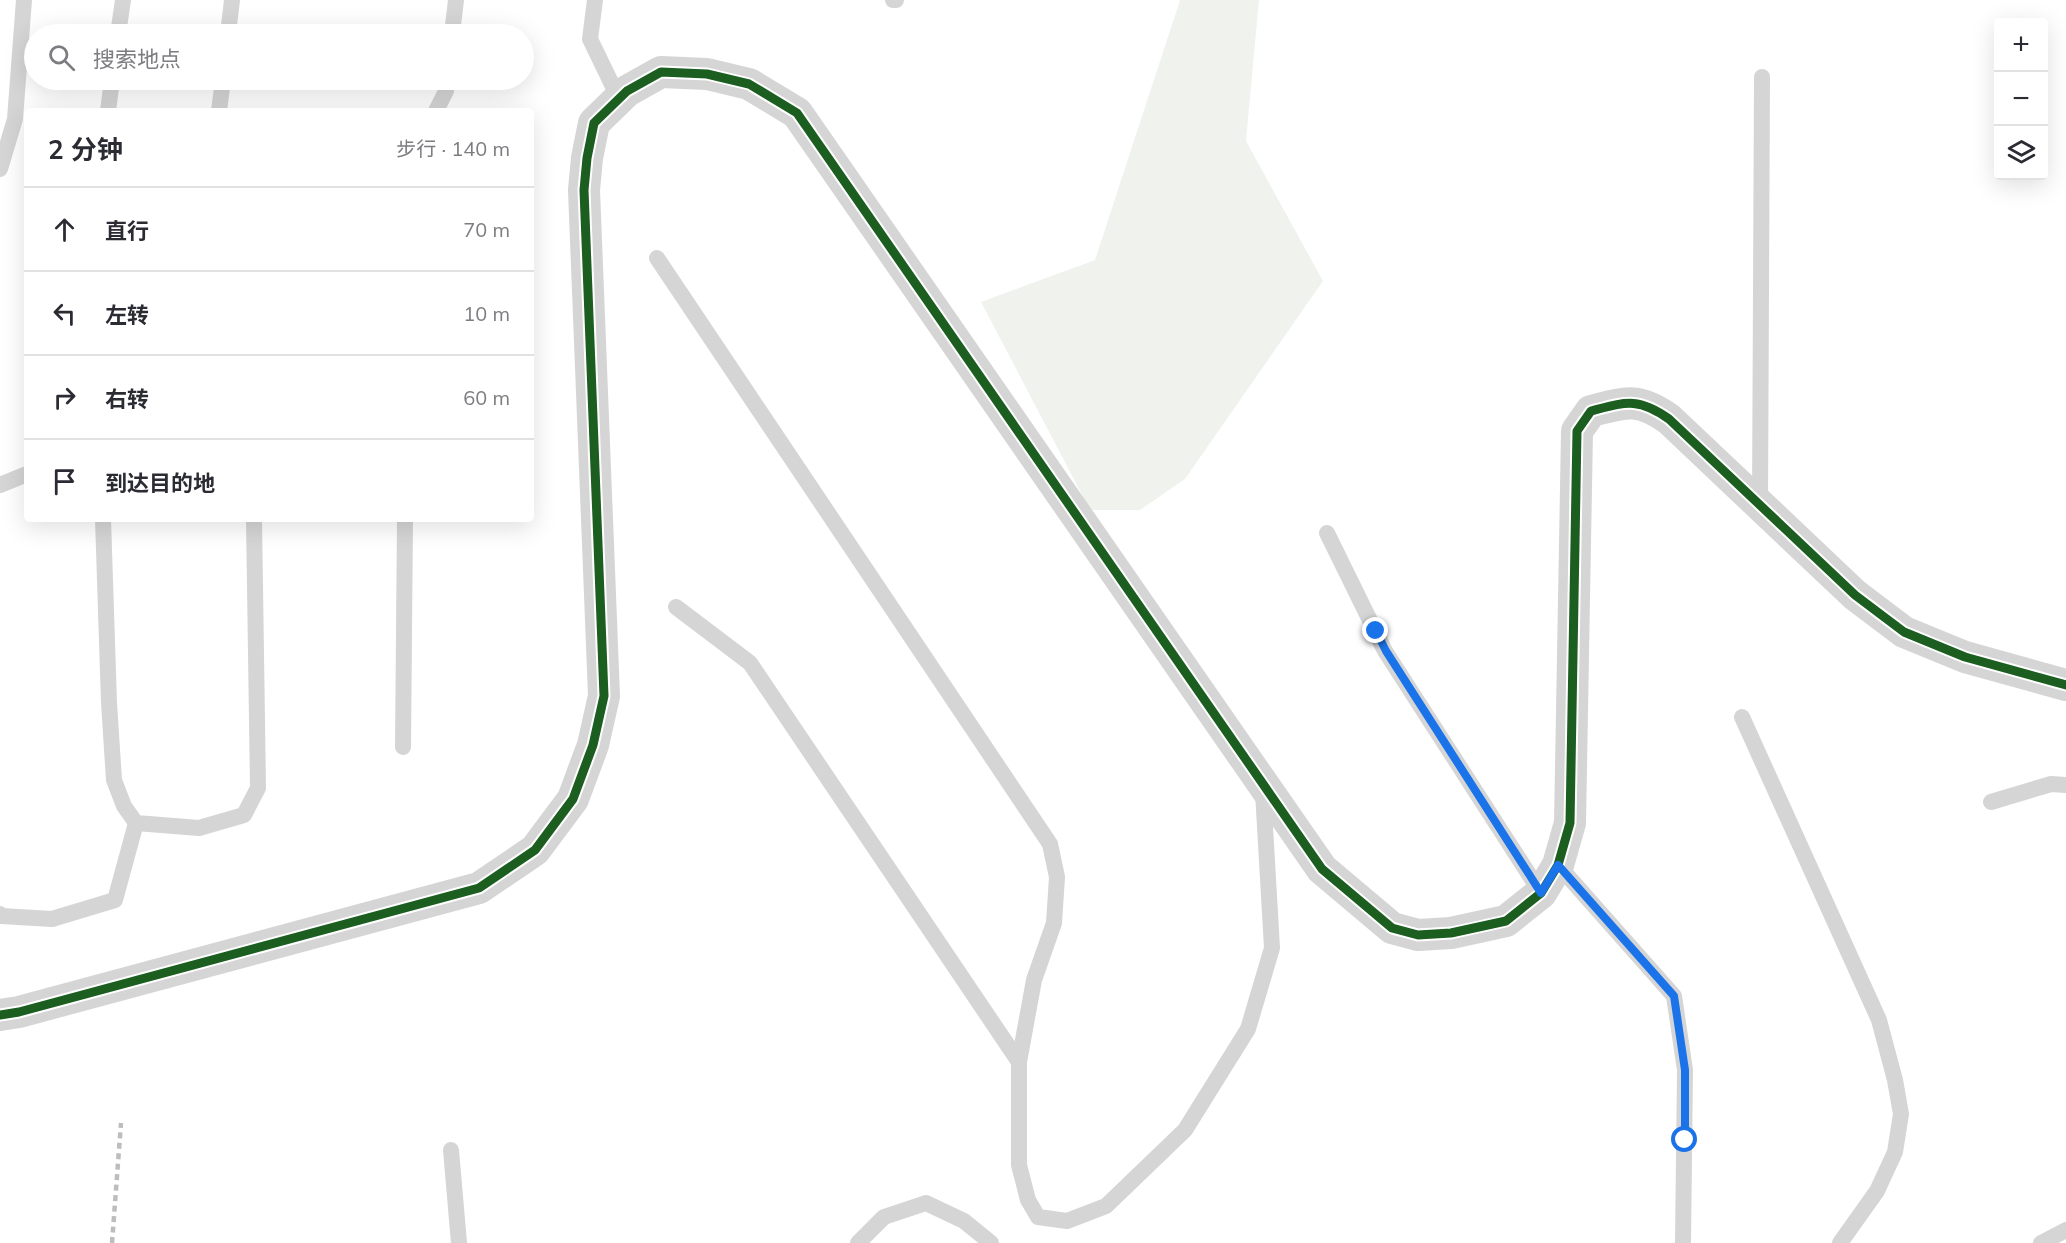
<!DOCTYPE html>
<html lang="zh">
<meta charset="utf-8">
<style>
body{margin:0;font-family:Mulish,"Noto Sans SC",sans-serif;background:#f2f2f3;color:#2b2b33}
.controls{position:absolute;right:18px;top:18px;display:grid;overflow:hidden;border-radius:6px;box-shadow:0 6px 24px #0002}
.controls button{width:54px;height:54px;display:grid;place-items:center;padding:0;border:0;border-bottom:2px solid #e1e1e2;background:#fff;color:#2b2b33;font:30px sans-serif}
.stop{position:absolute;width:18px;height:18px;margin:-14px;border:4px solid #1a73e8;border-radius:50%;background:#fff}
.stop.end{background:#1a73e8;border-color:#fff;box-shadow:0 2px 6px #0008}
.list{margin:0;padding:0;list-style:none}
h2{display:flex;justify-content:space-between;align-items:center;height:78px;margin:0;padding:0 24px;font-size:26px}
h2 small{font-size:20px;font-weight:400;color:#7c7c81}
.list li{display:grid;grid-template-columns:39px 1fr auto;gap:18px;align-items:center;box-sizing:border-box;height:84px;padding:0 24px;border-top:2px solid #e1e1e2}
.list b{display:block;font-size:22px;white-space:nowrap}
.list em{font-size:20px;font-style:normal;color:#7c7c81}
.icon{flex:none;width:33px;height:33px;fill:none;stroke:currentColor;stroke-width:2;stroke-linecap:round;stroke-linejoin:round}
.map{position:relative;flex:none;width:2066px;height:1243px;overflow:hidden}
.search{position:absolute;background:#fff;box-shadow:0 6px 24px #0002;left:24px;top:24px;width:510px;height:66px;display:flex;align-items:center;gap:15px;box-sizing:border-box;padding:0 21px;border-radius:33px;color:#7c7c81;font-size:22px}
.panel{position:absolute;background:#fff;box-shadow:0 6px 24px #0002;left:24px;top:108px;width:510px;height:414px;border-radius:6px}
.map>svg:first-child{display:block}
.green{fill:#f0f3ed}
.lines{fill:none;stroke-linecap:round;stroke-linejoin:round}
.lane{stroke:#d5d5d5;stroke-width:16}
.street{stroke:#d5d5d5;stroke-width:32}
.rail{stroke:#bdbdbd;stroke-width:4.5;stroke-dasharray:6 4.5;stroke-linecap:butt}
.cycleway-casing{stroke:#fff;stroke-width:13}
.cycleway{stroke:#1b5e20;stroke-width:9}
.route{stroke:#1a73e8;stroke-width:8}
</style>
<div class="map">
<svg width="2066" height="1243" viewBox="0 0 2066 1243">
<rect width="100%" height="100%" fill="#fff"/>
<!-- green -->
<polygon class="green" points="1180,0 1259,0 1246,141 1323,281 1185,479 1140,510 1090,510 981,302 1095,260"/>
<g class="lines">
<!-- lane -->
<g class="lane">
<polyline points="595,0 590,39 619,99"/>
<polyline points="893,0 896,0"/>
<polyline points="118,34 123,0"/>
<polyline points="228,34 232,0"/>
<polyline points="452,34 456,0"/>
<polyline points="108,111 112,80"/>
<polyline points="219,111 223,80"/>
<polyline points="436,111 446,91 447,80"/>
<polyline points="0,169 15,119 24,0"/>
<polyline points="657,258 1050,844 1057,877 1054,923 1034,980 1019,1062 1019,1165 1028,1200 1038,1217 1067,1221 1106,1206 1185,1130 1248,1029 1272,948 1263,792"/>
<polyline points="0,485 27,474"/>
<polyline points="1760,504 1762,77"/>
<polyline points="103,519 109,703 114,780 124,806 136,823 199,828 244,815 258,788 254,519"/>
<polyline points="1327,533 1385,651 1541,893"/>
<polyline points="676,607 750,663 1019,1062"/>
<polyline points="1742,717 1879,1020 1895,1080 1901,1114 1895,1152 1877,1191 1840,1243"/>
<polyline points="403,747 405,519"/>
<polyline points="1991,802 2051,784 2066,785"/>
<polyline points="1558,865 1674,996 1685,1070 1683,1243"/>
<polyline points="0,914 1,916 52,919 115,900 136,823"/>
<polyline points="451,1150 459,1243"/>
<polyline points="858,1243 884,1217 926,1203 964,1221 991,1243"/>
<polyline points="2041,1243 2066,1230"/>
</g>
<!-- street -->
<path class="street" d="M0,1015L19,1012L479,888L535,850L573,799L593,745L604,696L584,190L587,158L594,123L627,91L661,72L707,74L749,84L797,113L1322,869L1392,928L1418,935L1451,933L1506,921L1541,893L1558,865L1570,823L1577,431L1591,411C1626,402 1638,397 1669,419L1855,595L1904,632L1965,657L2066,685"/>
<!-- rail -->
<polyline class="rail" points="112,1243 121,1123"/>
<!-- cycleway casing -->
<g class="cycleway-casing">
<path id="cycleway" d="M0,1015L19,1012L479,888L535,850L573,799L593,745L604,696L584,190L587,158L594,123L627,91L661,72L707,74L749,84L797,113L1322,869L1392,928L1418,935L1451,933L1506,921L1541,893L1558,865L1570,823L1577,431L1591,411C1626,402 1638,397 1669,419L1855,595L1904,632L1965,657L2066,685"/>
</g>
<!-- cycleway -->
<use href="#cycleway" class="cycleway"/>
</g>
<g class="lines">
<!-- route -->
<polyline class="route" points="1376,631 1386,651 1541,893 1558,865 1674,996 1685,1070 1685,1140"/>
</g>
</svg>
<div class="controls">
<button>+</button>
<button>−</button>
<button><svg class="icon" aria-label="layers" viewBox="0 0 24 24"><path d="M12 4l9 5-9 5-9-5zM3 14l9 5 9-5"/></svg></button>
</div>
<div class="stop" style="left:1685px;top:1140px"></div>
<div class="stop end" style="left:1376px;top:631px"></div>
<div class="search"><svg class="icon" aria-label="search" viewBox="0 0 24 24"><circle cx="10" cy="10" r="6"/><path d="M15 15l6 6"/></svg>搜索地点</div>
<section class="panel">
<h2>2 分钟<small>步行 · 140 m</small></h2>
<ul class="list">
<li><svg class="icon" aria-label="ahead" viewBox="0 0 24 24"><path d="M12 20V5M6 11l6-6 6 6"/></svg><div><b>直行</b></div><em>70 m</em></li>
<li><svg class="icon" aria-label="left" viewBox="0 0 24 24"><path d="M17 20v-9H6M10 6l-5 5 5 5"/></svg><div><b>左转</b></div><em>10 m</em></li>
<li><svg class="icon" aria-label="right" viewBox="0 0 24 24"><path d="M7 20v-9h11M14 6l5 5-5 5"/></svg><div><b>右转</b></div><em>60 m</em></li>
<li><svg class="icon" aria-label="arrive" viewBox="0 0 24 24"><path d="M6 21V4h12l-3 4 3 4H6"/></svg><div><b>到达目的地</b></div></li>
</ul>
</section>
</div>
